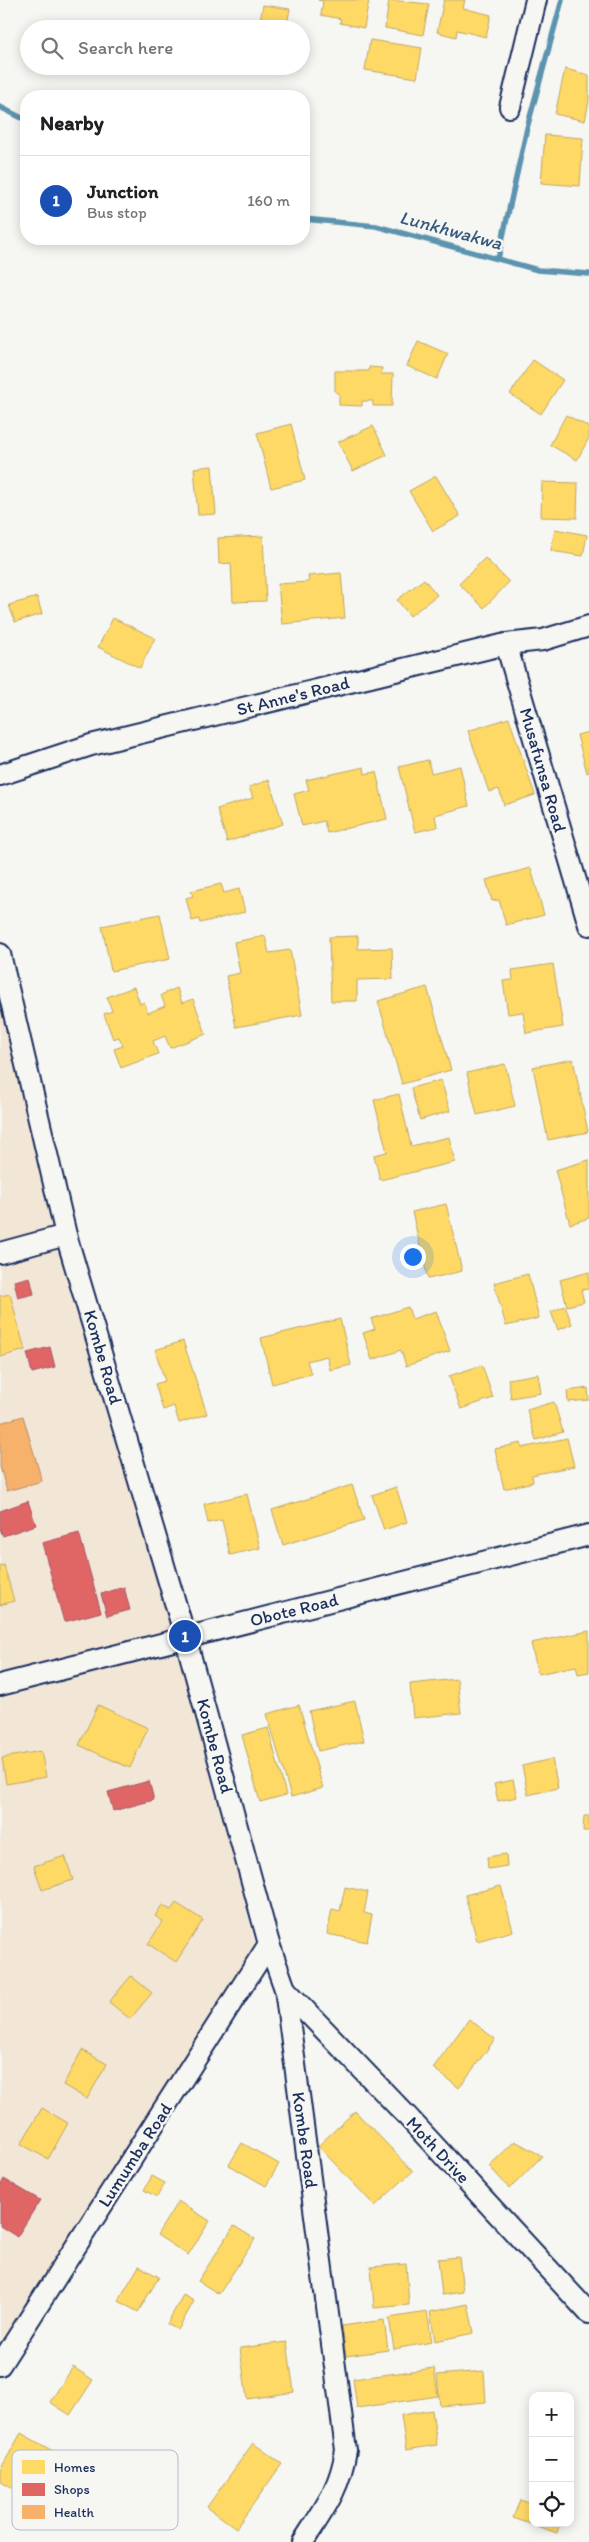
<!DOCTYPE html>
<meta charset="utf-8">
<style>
body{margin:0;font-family:Itim,sans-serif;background:#f2f2f2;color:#202124}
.controls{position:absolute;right:15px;bottom:15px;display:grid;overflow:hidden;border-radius:10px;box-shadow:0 2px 12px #0003}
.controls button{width:45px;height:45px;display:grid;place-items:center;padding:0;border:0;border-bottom:1px solid #e0e0e0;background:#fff;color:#202124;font:25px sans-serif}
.you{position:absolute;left:412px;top:1256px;width:18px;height:18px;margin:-12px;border:4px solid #fff;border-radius:50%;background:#1a73e8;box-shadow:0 0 0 8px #1a73e833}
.badge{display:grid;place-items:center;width:32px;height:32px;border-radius:50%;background:#0b8043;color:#fff;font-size:16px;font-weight:700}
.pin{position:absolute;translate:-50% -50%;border:2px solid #fff;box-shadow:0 1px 5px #0006}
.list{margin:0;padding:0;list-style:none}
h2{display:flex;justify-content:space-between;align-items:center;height:65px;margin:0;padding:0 20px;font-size:21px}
h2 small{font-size:16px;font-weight:400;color:#757577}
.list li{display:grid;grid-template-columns:32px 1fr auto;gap:15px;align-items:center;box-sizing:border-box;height:90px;padding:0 20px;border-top:1px solid #e0e0e0}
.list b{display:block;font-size:19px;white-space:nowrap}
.list p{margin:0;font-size:16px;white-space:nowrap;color:#757577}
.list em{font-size:16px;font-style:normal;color:#757577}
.icon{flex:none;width:28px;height:28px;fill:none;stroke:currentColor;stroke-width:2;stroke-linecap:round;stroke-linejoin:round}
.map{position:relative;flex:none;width:589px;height:2542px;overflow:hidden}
.search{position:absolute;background:#fff;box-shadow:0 2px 12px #0003;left:20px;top:20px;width:290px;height:55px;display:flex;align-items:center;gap:12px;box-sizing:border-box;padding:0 18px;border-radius:28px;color:#757577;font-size:19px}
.panel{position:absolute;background:#fff;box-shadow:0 2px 12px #0003;left:20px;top:90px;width:290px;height:155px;border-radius:20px}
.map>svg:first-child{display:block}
.built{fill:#f2e6d7}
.homes{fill:#ffd966;stroke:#bba664}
.shops{fill:#e06666;stroke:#a55664}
.health{fill:#f6b26b;stroke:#b48b67}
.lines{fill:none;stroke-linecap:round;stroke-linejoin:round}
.stream{stroke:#5c94af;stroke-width:5.5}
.minor-casing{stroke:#1b2f5e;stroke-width:24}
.minor{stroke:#f6f6f2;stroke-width:20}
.labels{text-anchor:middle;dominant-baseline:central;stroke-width:5;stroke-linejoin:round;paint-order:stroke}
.street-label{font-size:18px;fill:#1b2f5e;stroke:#f6f6f2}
.water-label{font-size:19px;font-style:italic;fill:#365980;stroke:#f6f6f2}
.key{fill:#f6f6f2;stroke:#b4bac6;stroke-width:1}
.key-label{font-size:14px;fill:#1b2f5e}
</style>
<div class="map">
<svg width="589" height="2542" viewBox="0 0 589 2542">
<rect width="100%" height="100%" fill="#f6f6f2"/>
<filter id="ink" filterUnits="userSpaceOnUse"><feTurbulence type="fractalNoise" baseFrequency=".02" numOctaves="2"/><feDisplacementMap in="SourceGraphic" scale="10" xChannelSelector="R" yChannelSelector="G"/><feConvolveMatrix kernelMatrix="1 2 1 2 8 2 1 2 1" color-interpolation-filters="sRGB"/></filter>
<g filter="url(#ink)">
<!-- built -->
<polygon class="built" points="0,936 177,1611 261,1970 0,2380"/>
<!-- homes -->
<g class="homes">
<polygon points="318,0 369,0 364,28 340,23 341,19 321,15 323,1"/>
<polygon points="389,0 429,4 423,35 385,28"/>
<polygon points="444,0 465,0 463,8 491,15 486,37 457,30 456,37 437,32"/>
<polygon points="263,5 290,9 286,29 259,26"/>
<polygon points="370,40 422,48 417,78 365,70"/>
<polygon points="565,69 589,75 589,101 585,121 555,114"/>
<polygon points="545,135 583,138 580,186 541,183"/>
<polygon points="418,341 448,354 437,379 407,366"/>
<polygon points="533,360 563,380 541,414 510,394"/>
<polygon points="369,367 382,368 381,374 393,374 392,406 373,406 373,401 362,401 362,406 339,405 339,393 335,392 335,371 369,371"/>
<polygon points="566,415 589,427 589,438 577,460 550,445"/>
<polygon points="291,424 305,480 271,488 257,433"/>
<polygon points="373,426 387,455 353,471 338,442"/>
<polygon points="212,466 216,514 198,515 194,468"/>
<polygon points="436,476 460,516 433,531 409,491"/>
<polygon points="542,482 578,483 577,518 541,517"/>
<polygon points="555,529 587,535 583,556 551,551"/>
<polygon points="263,536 266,601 233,602 231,563 219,564 218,538"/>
<polygon points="485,558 509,582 484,608 459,584"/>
<polygon points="341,573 345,618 282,624 278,584 309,582 308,576"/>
<polygon points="424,579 437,595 410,616 397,600"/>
<polygon points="37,597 42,614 15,622 9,605"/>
<polygon points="113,618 155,638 140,668 98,647"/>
<polygon points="509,718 535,795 504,805 499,789 489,792 468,731"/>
<polygon points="589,732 589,772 587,773 577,735"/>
<polygon points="428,760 431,773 460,766 469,806 435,815 437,827 415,832 399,767"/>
<polygon points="364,767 365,774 376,772 387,819 327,833 324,821 302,826 294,794 309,790 306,780"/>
<polygon points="269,780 283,824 227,842 217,809 253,798 249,787"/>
<polygon points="531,868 544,915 506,925 499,900 492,901 486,880"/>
<polygon points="221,884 224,893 239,889 245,912 200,923 199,919 192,921 186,898 193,896 191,891"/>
<polygon points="160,914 170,959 111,971 102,926"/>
<polygon points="265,936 269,953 290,950 302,1015 236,1027 226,976 240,973 234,942"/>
<polygon points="358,936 358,949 392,948 393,979 357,980 357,1001 331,1001 329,937"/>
<polygon points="553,964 563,1027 526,1033 523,1012 508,1014 503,981 513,980 512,970"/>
<polygon points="134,987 140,1004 144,1002 148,1013 165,1006 161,995 177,988 182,1003 193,999 206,1034 170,1048 165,1036 153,1041 158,1054 121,1068 114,1049 123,1046 119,1037 113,1039 104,1014 112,1011 107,997"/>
<polygon points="427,987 451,1070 402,1084 378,1001"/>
<polygon points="573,1059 588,1132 548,1140 533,1067"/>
<polygon points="505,1064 515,1106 477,1115 467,1073"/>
<polygon points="441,1080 450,1111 420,1120 411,1088"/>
<polygon points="399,1094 411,1146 449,1137 455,1162 380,1180 374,1155 387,1152 374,1100"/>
<polygon points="589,1160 589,1218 570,1224 555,1170"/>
<polygon points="446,1204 462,1271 428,1279 412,1212"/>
<polygon points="589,1272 589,1289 581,1290 584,1302 567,1306 560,1280"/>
<polygon points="528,1274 539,1318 506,1326 494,1283"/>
<polygon points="10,1294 25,1350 0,1357 0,1296"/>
<polygon points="565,1306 572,1324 558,1330 551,1312"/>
<polygon points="408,1307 412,1319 436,1311 450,1351 406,1366 401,1350 372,1360 363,1333 375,1329 371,1319"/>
<polygon points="340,1319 351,1365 330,1370 327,1356 307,1361 311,1374 272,1384 261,1338"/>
<polygon points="183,1341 207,1414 179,1423 174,1406 163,1410 155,1384 165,1381 155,1350"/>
<polygon points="482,1365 493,1398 461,1409 449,1376"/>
<polygon points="538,1374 541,1393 511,1398 508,1379"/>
<polygon points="588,1388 589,1400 568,1402 567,1391"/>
<polygon points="554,1402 563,1432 536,1440 527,1410"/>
<polygon points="567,1438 574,1466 532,1475 533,1482 504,1489 495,1449 521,1443 522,1448"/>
<polygon points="352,1485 364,1520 283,1545 272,1510"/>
<polygon points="396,1487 407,1522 384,1530 372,1495"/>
<polygon points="247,1494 260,1548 230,1555 222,1520 208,1523 204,1504"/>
<polygon points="4,1565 14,1601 0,1605 0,1566"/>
<polygon points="589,1631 589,1672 578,1674 576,1666 538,1674 531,1643"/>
<polygon points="457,1679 461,1713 413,1718 410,1684"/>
<polygon points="355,1701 364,1741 318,1751 309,1711"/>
<polygon points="98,1705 148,1728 130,1768 79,1745"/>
<polygon points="299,1705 323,1788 291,1797 267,1714"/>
<polygon points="268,1728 286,1795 260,1802 242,1735"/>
<polygon points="41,1751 46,1777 6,1784 2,1758"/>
<polygon points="552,1759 558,1788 528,1795 522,1766"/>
<polygon points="513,1780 517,1797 498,1801 494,1784"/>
<polygon points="584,1816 589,1816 589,1831 583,1831"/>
<polygon points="506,1854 507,1866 488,1869 487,1857"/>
<polygon points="65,1856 73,1880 42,1890 34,1866"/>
<polygon points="501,1886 513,1931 477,1941 465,1895"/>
<polygon points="345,1887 368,1892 364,1913 372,1915 367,1942 327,1934 332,1909 340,1911"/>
<polygon points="176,1903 203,1920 176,1962 148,1944 163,1921 155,1916 162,1905 171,1910"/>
<polygon points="131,1976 152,1993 130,2019 109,2002"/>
<polygon points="469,2019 495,2039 459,2088 433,2068"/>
<polygon points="82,2050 107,2064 87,2099 63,2085"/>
<polygon points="42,2108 68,2123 48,2159 21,2144"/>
<polygon points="355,2111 413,2171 375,2206 318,2146"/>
<polygon points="515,2141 542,2156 510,2189 489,2166"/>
<polygon points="242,2143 279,2164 266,2186 229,2165"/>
<polygon points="152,2176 165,2183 157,2197 144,2190"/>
<polygon points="178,2201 210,2221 188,2255 157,2235"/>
<polygon points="234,2226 255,2239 219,2294 198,2281"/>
<polygon points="459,2257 463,2292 442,2295 438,2259"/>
<polygon points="406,2264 409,2305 374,2308 371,2267"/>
<polygon points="139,2266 159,2277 138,2312 118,2301"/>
<polygon points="183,2295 194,2301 178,2330 167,2324"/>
<polygon points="468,2304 474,2333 435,2341 430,2312"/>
<polygon points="427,2312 432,2342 394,2349 389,2318"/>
<polygon points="384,2320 388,2350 346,2356 342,2326"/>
<polygon points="287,2342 294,2392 247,2399 240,2348"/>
<polygon points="73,2367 93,2380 70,2415 50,2402"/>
<polygon points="434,2368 438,2396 357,2408 353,2379"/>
<polygon points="484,2371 486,2402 440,2406 437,2375"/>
<polygon points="432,2410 437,2445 406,2450 401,2415"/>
<polygon points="21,2433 58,2454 32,2499 0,2481 0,2470"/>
<polygon points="253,2443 282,2464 236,2528 207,2507"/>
<polygon points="520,2500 533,2504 533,2523 560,2523 557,2533 513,2518"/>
</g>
<!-- shops -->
<g class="shops">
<polygon points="30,1277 34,1294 18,1298 14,1281"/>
<polygon points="50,1347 55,1367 32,1373 27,1353"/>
<polygon points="28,1501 36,1525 3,1536 0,1529 0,1511"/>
<polygon points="79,1533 101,1612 64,1622 42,1543"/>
<polygon points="124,1587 130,1610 107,1616 101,1594"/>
<polygon points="149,1781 154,1800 113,1811 108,1792"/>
<polygon points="4,2179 40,2200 17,2237 0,2226 0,2186"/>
</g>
<!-- health -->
<polygon class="health" points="23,1416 42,1481 7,1491 0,1467 0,1423"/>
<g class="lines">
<!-- stream -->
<g class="stream">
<polyline points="0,107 26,120"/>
<polyline points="304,219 376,226 538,270 589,274"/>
<polyline points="498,259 527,128 562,0"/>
</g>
<!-- minor casing -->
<g class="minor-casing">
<g id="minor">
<polyline points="510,107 536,0"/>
<polyline points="506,644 589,925"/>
<polyline points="0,775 91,745 506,644 543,640 589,626"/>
<path d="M0,954L66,1235L185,1636L269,1944L285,1989L346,2450C340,2489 324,2509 303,2542"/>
<polyline points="0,1253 66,1235"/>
<polyline points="0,1685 589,1535"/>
<polyline points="285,1989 408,2117 589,2313"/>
<polyline points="0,2365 269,1944"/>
</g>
</g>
<!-- minor -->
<use href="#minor" class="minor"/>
</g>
</g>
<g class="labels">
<!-- street labels -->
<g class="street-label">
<text transform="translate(293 696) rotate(-14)">St Anne's Road</text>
<text transform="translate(543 770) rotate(74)">Musafunsa Road</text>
<text transform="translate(103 1357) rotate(74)">Kombe Road</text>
<text transform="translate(294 1610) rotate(-14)">Obote Road</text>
<text transform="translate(215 1746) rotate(75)">Kombe Road</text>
<text transform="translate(305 2140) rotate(82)">Kombe Road</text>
<text transform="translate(438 2150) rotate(47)">Moth Drive</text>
<text transform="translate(135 2155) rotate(-57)">Lumumba Road</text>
</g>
<!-- water labels -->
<g class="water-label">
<text transform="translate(451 230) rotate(15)">Lunkhwakwa</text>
</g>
</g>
<!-- legend -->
<rect x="12" y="2450" width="166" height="80" rx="8" class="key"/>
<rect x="22" y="2460" width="23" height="14" fill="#ffd966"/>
<rect x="22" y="2483" width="23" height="13" fill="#e06666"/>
<rect x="22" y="2505" width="23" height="14" fill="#f6b26b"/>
<g class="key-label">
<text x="54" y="2472">Homes</text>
<text x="54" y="2494">Shops</text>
<text x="54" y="2517">Health</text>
</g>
</svg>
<div class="controls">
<button>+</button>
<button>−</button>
<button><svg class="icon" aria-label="locate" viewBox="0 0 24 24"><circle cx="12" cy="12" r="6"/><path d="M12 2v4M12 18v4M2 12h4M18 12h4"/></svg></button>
</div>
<div class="you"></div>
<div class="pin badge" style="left:185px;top:1636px;background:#1a4fb4">1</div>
<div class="search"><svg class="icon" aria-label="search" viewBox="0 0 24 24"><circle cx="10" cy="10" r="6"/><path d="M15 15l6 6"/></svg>Search here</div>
<section class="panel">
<h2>Nearby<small></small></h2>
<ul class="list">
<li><span class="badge" style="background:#1a4fb4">1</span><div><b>Junction</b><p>Bus stop</p></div><em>160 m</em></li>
</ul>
</section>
</div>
